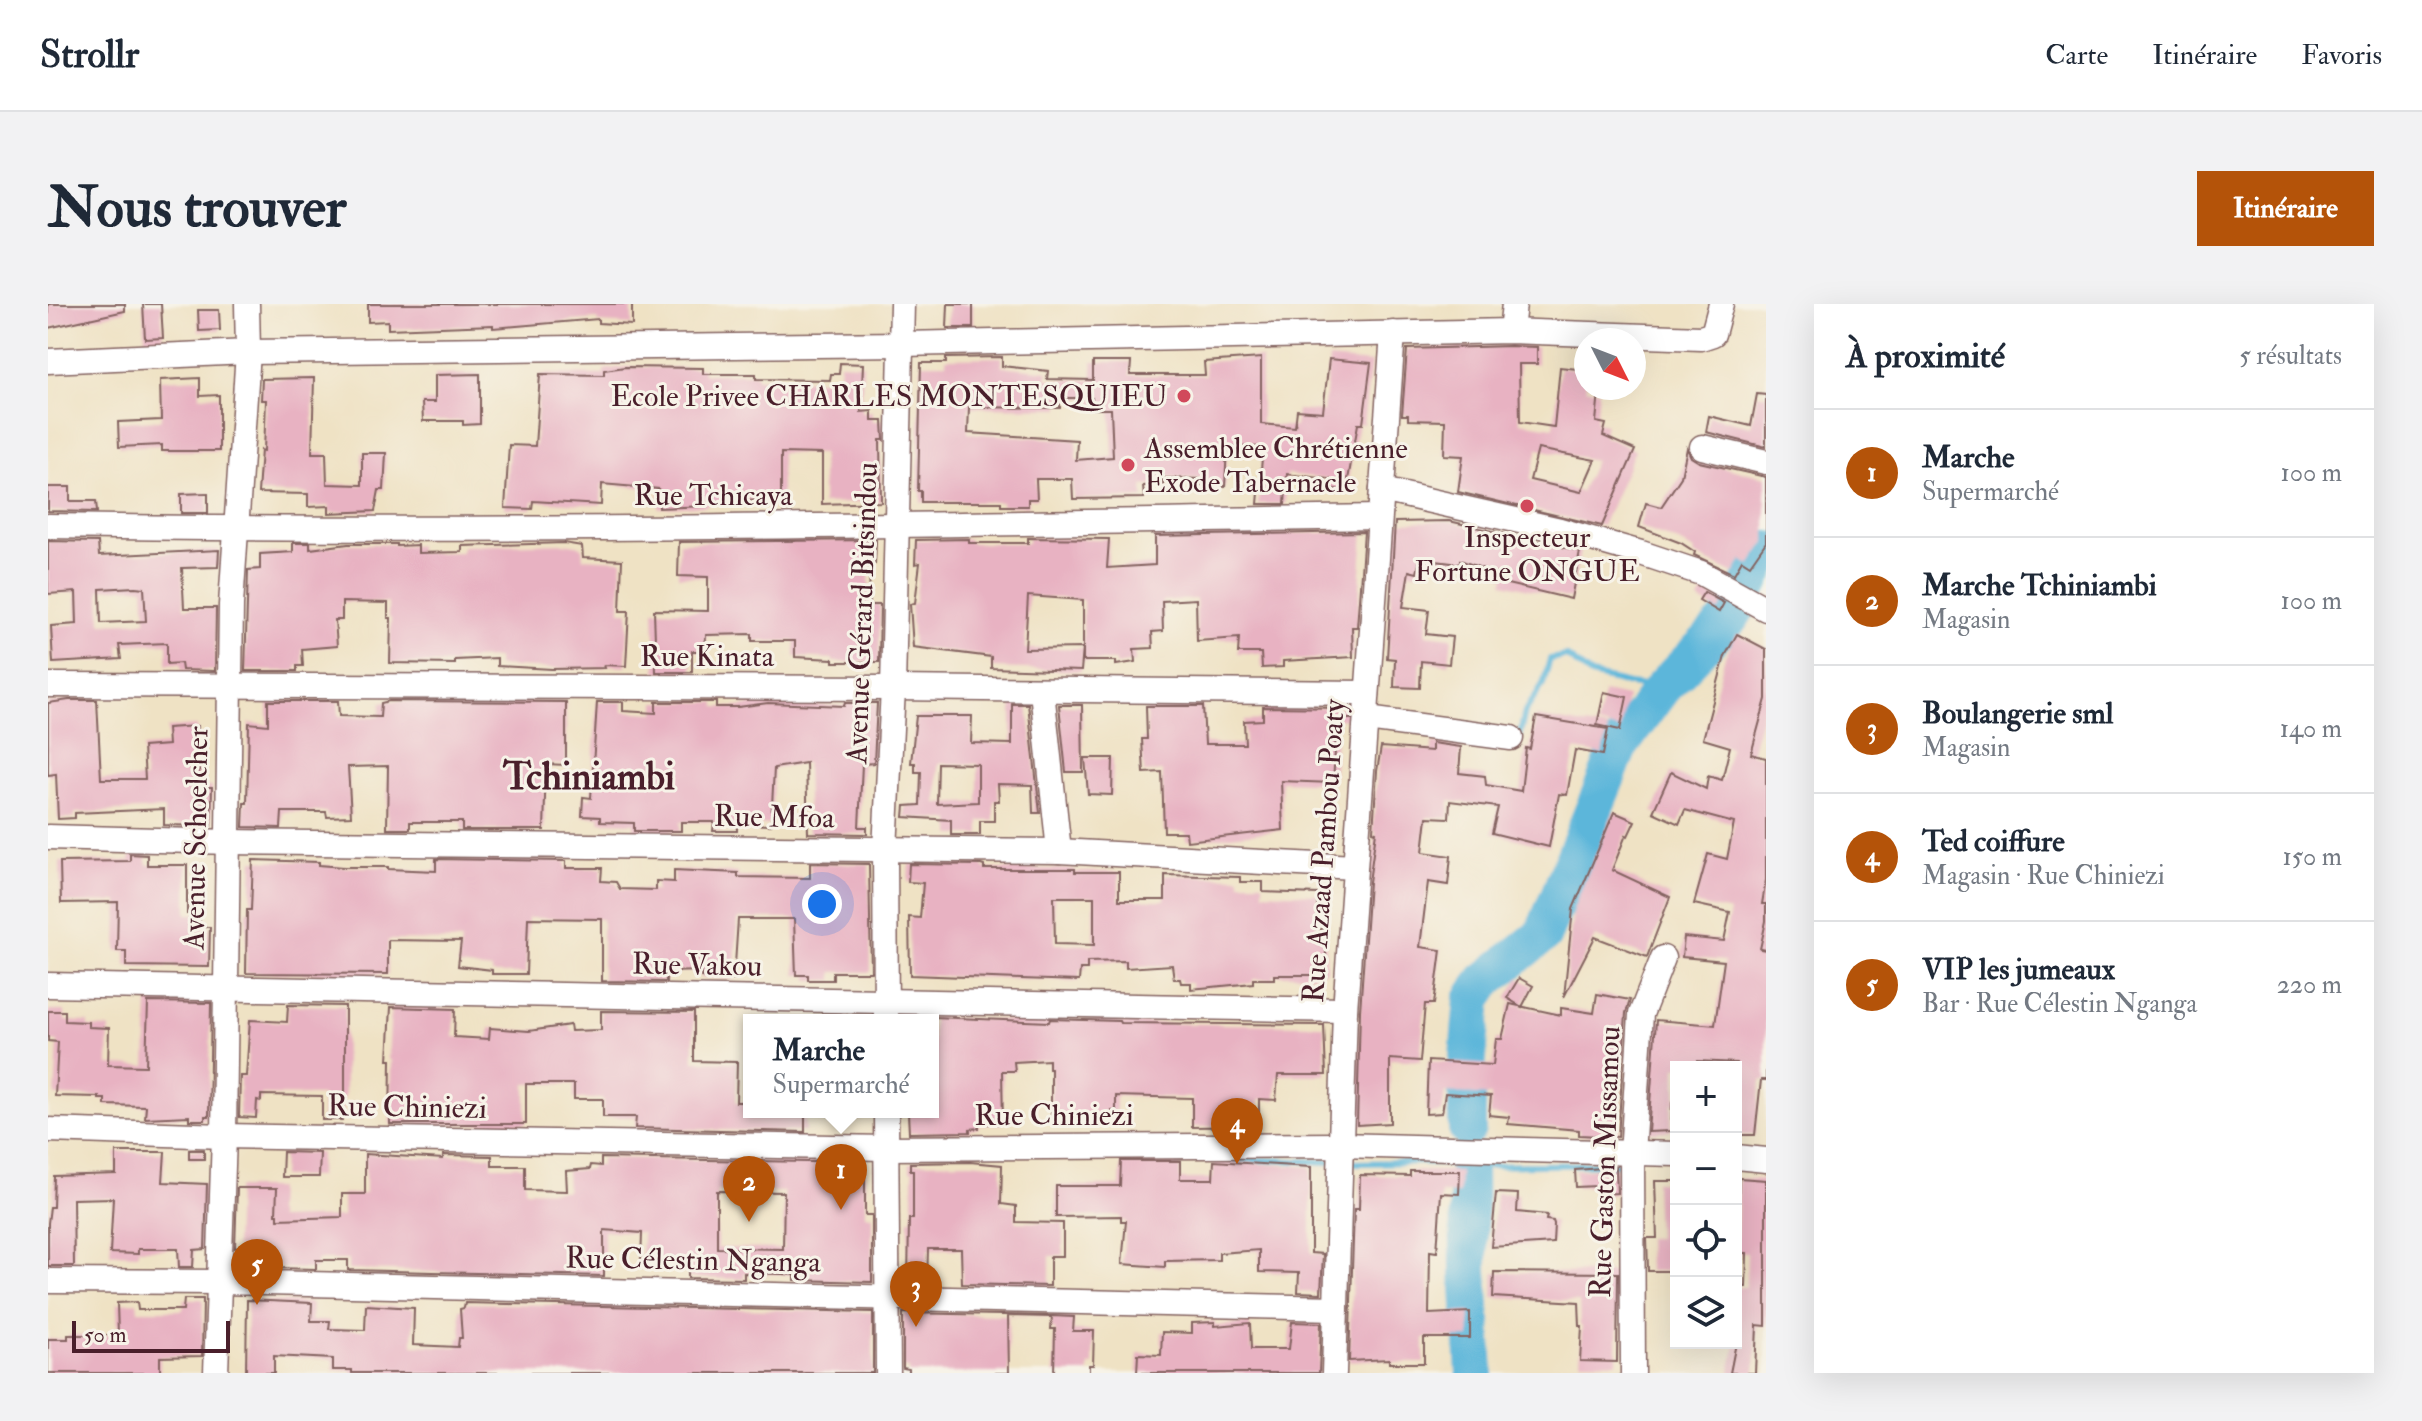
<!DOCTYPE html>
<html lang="fr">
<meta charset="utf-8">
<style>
body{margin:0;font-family:"IM FELL Double Pica",serif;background:#f2f2f3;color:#1f2937}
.controls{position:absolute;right:24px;bottom:24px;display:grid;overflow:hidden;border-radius:0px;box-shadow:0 8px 32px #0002}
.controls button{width:72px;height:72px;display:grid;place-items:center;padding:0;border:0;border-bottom:2px solid #e0e1e3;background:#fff;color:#1f2937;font:40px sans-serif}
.compass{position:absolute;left:1526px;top:24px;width:72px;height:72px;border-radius:50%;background:#fff;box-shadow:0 8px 32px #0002;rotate:132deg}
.scale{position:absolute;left:24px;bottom:20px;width:158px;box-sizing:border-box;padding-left:8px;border:4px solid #4a1f2b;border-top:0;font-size:22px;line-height:28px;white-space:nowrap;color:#4a1f2b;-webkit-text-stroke:6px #f7f3e8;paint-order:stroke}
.you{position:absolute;left:774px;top:600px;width:28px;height:28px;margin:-20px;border:6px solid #fff;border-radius:50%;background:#1a73e8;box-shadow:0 0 0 12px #1a73e833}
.badge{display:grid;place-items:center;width:52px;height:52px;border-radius:50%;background:#b45309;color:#fff;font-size:26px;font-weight:700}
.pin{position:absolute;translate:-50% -66px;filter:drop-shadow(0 2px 4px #0008)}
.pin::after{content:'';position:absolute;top:42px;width:28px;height:24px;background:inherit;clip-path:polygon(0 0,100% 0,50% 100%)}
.popup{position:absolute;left:695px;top:710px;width:196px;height:104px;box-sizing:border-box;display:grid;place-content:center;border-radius:0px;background:#fff;filter:drop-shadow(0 2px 6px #0005);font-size:26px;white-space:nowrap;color:#747a83}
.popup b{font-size:30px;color:#1f2937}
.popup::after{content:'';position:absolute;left:50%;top:100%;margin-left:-16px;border:16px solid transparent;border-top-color:#fff}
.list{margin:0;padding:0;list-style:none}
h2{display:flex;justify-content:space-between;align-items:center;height:104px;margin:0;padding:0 32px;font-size:34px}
h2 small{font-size:26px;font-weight:400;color:#747a83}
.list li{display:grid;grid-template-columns:52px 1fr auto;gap:24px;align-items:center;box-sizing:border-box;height:128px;padding:0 32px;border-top:2px solid #e0e1e3}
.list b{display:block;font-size:30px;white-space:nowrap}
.list p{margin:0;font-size:26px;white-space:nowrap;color:#747a83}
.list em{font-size:26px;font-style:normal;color:#747a83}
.icon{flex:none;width:44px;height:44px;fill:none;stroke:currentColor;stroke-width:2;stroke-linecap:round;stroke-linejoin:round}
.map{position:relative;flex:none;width:1718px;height:1069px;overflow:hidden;border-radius:0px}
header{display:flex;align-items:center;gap:48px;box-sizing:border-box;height:112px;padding:0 40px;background:#fff;border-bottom:2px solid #e0e1e3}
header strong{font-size:38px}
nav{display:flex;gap:44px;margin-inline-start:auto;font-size:28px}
.intro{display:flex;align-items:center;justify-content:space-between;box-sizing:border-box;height:192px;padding:0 48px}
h1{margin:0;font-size:56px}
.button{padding:20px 36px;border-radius:0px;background:#b45309;color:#fff;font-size:28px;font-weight:700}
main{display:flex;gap:48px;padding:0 48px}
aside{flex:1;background:#fff;border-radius:0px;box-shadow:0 8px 32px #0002}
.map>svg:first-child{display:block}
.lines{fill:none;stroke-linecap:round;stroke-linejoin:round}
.stream{stroke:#5cb6da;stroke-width:6}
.river{stroke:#5cb6da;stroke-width:38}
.building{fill:#e8b2c2;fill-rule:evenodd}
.minor-casing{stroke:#846361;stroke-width:27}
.minor{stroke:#fff;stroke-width:24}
.poi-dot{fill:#d1495b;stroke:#f7f3e8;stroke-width:3}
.labels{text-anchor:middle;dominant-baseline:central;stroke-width:6;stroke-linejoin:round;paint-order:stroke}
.poi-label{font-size:30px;fill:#4a1f2b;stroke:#f7f3e8;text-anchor:end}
.street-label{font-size:30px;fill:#4a1f2b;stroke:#f7f3e8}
.district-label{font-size:38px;font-weight:bold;fill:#4a1f2b;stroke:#f7f3e8}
</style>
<header>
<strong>Strollr</strong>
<nav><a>Carte</a><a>Itinéraire</a><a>Favoris</a></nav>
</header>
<div class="intro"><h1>Nous trouver</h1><a class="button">Itinéraire</a></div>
<main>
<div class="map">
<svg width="1718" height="1069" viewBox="0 0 1718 1069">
<rect width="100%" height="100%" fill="#f7f3e8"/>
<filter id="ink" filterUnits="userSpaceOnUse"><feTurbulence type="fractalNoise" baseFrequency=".0125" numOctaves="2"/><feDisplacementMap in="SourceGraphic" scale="16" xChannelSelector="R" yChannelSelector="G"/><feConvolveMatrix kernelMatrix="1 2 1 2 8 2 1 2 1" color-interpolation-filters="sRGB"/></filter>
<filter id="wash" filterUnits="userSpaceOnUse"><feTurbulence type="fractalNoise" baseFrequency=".006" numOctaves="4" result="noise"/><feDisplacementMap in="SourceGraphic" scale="32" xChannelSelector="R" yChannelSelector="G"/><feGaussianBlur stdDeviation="1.8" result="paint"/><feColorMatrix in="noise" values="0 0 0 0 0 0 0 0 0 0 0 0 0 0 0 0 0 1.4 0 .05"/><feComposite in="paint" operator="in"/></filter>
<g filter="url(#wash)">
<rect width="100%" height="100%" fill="#efe2c4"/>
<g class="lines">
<!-- stream -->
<g class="stream">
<polyline points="1471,433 1477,408 1495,380 1502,355 1518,352 1543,371 1581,380 1614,384"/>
<polyline points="1143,854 1284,858"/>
<polyline points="1301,859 1371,858 1420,862 1569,860"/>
</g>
<!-- river -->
<g class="river">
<polyline points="1699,286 1718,246"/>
<polyline points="1419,824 1419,765 1425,695 1437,677 1495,631 1571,443 1614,384 1683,313 1692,299"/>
<polyline points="1420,855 1421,967 1427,1069"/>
</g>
</g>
<g id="blocks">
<!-- building -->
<g class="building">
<polygon points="0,0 77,0 77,7 0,24"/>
<polygon points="95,0 113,0 115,34 97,35"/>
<polygon points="320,0 584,0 584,21 550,19 550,15 445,24 445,21 340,25 340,17 320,18"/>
<polygon points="900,0 925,0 925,24 899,24"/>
<polygon points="150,6 171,6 172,26 151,27"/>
<path d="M1463,42L1489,43V60H1471L1472,118L1506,123L1512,63L1538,66V84L1551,87L1548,118L1558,120L1555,132L1587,146L1554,222L1410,188L1415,152L1396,151L1397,117L1360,116V111H1354L1359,45ZM1490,145L1547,156L1533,188L1482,176Z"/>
<path d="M954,53V62L1000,67L999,75L1045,76V58H1083L1082,71H1157L1156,58L1213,54V120L1247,123L1249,106L1275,108L1281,55L1323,59L1315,120H1310L1298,187L1280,184L1282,175L1239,170L1237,200H1210L1215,143L1179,142L1177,183L1154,182V175L1115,174V181L1095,182L1096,194L1025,195L1024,175H988L989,195H980V202H953V198H873V187H870L873,59H898V54ZM1012,94H1044V105H1063L1065,153L1028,156L1029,136L920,129L921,103L1012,104Z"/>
<polygon points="792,59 815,60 813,108 824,107 824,117 835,117 836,136 832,136 833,198 774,200 774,150 733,149 733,200 714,201 714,196 659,199 659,202 611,204 611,185 554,180 553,201 485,197 484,205 457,204 461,141 487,142 492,70 556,71 556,66 577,63 655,64 655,70 708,70 708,75 782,76 783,70 791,70"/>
<polygon points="432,70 432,120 415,121 415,117 375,117 374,98 387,98 387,71"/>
<polygon points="152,74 152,92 171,91 171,147 114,147 114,141 71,143 70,118 113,116 112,76"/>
<polygon points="266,74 264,149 278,149 279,180 314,181 314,149 338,149 336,186 331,186 327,207 281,209 281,202 260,203 260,190 210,189 213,146 216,147 218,96 213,96 214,75"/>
<polygon points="1709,90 1718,91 1718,143 1658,128 1661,112 1703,122"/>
<polygon points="1639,144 1643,153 1651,158 1718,173 1718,238 1702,261 1694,256 1686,270 1646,251 1647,248 1633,239 1591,223 1598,199 1613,203 1633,173"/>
<polygon points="0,183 22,183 22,197 48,197 49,208 0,207"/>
<polygon points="160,189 160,209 133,209 133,190"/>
<polygon points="1401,217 1532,247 1523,295 1455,279 1457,273 1412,256 1412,260 1372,255 1369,269 1361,267 1355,303 1381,306 1378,330 1404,333 1401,360 1373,357 1372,384 1346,383 1347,355 1339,354 1347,218"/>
<polygon points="1316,228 1309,323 1304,323 1305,353 1235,357 1235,363 1214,364 1213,349 1190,349 1191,334 1149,337 1148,295 1114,297 1115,327 1104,328 1105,344 1086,345 1087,358 1068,361 1068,357 1035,357 1035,296 980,292 977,345 1035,344 1033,367 943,364 943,353 865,343 862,300 867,299 872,259 867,260 868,236 921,235 921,239 980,239 980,234 1061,235 1059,264 1107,261 1107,232"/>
<polygon points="828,236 827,260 821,260 822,301 832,301 831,358 785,358 785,355 747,353 747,337 704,337 704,330 658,331 657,347 644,347 644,368 608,368 606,306 660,307 660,273 630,272 631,238"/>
<path d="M0,237L50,238L51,252L171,246L170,263L134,264L136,304H168L167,367L134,366L133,359L119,360V339L71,341L73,355L5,359L3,322L29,320L28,288L0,290ZM87,283L96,284L98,317L53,319L52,285Z"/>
<polygon points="245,239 262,239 262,245 300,240 349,240 349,242 370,241 370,249 414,248 414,242 516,239 534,242 535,254 574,256 572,307 581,307 578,362 556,361 557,364 504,365 449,362 449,354 407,356 407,360 342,359 343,314 340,314 340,299 294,298 294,316 287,316 289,342 254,345 255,362 249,362 249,367 197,367 200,266 212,265 212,250 245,248"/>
<polygon points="1656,288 1676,299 1671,308 1651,296"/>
<polygon points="1689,330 1718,345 1718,395 1703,450 1718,454 1718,576 1714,600 1718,600 1718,617 1712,645 1718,646 1718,776 1713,776 1707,831 1688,831 1688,759 1650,757 1650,763 1628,763 1628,800 1624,799 1623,827 1600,828 1608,716 1667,721 1676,657 1634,653 1636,633 1676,637 1682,608 1646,600 1660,550 1679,555 1686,519 1637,506 1631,520 1605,508 1623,468 1658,485 1660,472 1674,476 1682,443 1655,435 1677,352"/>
<polygon points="1556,388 1579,393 1572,426 1549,421"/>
<polygon points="21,396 49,396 53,475 97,475 95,443 120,441 119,424 149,422 152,483 164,483 163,522 116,521 116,505 27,509 27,514 10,515 8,470 0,471 0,399"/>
<polygon points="220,397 290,397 291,412 332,413 333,399 341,397 518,398 518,461 498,460 496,526 414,526 414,518 362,518 362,525 339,525 340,462 300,463 303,512 279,513 278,508 234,508 233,524 195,523 196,499 199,499 201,419 220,421"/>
<polygon points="549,398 575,398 575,407 608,409 608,398 668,398 668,403 690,403 720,399 796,402 797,399 829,399 826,459 814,460 811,523 819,523 819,530 760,529 758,459 726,464 723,521 689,520 689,527 665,527 666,518 633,518 633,527 586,527 586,519 552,518 552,513 534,512 535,493 543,494"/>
<path d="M964,400H980L992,509H985L984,481L950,480L951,497H946V517H932V531H903V516L856,513L857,502L872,501L873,468H867V459H863L868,412H924L923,439L964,440ZM890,459L930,460V498L889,500Z"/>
<polygon points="1011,401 1034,401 1035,468 1018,468"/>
<polygon points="1098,402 1155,402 1157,440 1197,440 1196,417 1215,416 1215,403 1303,404 1303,415 1289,415 1285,479 1233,477 1235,526 1139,537 1138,528 1116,528 1114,468 1096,469 1094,435 1099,435"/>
<polygon points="1488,413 1560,425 1555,451 1527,446 1519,491 1511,490 1501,543 1444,529 1450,503 1402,497 1401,514 1379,513 1375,548 1403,552 1400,581 1380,578 1372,643 1393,646 1386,700 1377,700 1372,757 1342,755 1342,819 1309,821 1312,707 1321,578 1328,528 1325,527 1329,467 1333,443 1384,447 1384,439 1413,443 1411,469 1437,472 1438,481 1473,487 1478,444 1482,445"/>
<polygon points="1037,454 1065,454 1064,491 1040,490"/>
<polygon points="1566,508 1587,517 1580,532 1578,531 1564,566 1622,593 1599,653 1547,633 1516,693 1525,605"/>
<polygon points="82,550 99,551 99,561 139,561 139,610 152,610 151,623 162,623 161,663 78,662 78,647 69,647 70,598 13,599 12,558 82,557"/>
<polygon points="388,555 518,557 518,564 554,564 553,577 568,578 572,585 608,586 608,577 626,578 626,566 690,569 690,573 762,574 762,559 821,560 823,668 785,668 785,676 760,676 760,671 748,671 746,615 690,615 686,676 653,673 653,667 618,668 618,678 554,677 554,615 480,614 478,670 444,670 444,666 410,662 413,637 340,636 340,670 198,669 199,606 203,606 205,556 271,558 271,561 296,563 340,563 340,565 388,567"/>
<path d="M861,560L933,561L936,562V565H1027V568H1071V596H1117V571L1192,573V578H1215V588L1270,590L1268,625H1278V668H1273V671H1226V675H1205V679L1143,685V679H1133L1132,675H1126L1124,661L1078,664V657L1039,658V665H1032L1031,677L862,671L861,613L872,614L875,579L860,578ZM1006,593H1046V641L1007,640Z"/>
<polygon points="1471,674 1485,682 1474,703 1459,694"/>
<polygon points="1549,690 1582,696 1578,709 1570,833 1531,831 1531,826 1460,820 1461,813 1441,811 1443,792 1397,789 1394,809 1378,810 1380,757 1445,761 1448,735 1454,735 1462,700 1513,711 1513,704 1546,709"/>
<polygon points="100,698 163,699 161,812 157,812 157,816 141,816 141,812 97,814 98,802 57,801 57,795 51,795 51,793 7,792 10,738 0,737 0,707 17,707 17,717 40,718 40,723 61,724 60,761 98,762"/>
<polygon points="240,701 297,702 297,794 294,794 294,816 274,816 274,792 213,791 213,797 209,796 208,814 191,813 192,772 198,772 202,716 239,718"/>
<polygon points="343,703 407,705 406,733 441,735 442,724 481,727 522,721 523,727 553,726 553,707 646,708 646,757 689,758 688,798 701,798 701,808 757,808 757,828 587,824 588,813 555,813 555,795 526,795 526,780 478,780 478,820 342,820 343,756 340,756"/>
<polygon points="885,713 1001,718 1002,715 1071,717 1072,719 1276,721 1278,771 1230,771 1228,796 1211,795 1211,822 1144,823 1144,794 1068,792 1068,807 1064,807 1064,814 1003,813 1003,765 1001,765 1001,756 966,758 967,767 954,767 955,820 931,820 931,824 922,825 922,828 861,829 860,808 885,808"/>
<rect x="141" y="846" width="15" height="9"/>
<polygon points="68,848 117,848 115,878 159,880 157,945 146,946 145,963 131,963 130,945 90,945 90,950 62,949 65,894 25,895 26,962 0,962 0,919 2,903 5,903 6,872 68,870"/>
<polygon points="235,848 272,849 271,873 234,873"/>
<path d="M317,850L395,855V851L444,852V862H477V886L519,887L518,867L542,865L543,861L553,862V854L817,859V911H824V978L747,976V971L735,970L696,969V975L640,974V959H593L594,929L556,926V972L300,966V956H268V965L191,963V943L187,944L189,884H229L228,910H230V915L294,913V890H317ZM669,887L736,888L735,945L669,944Z"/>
<polygon points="1073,857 1132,857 1132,875 1165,875 1166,857 1263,863 1263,949 1275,950 1273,989 1250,988 1251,969 1211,968 1211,946 1171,949 1171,956 1117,957 1117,963 1074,960 1078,917 1073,917 1073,912 1008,913 1008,882 1072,882"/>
<polygon points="922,858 954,861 953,900 968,902 968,918 1015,919 1015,952 1002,952 1002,982 914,980 913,945 880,945 879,979 860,979 861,915 865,915 865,867 862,867 862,859"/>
<polygon points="1568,863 1569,889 1549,890 1549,882 1528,883 1527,866"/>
<polygon points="1362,867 1412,867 1411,890 1393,889 1389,948 1382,947 1381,1010 1422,1008 1422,1034 1376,1034 1376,1059 1341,1059 1341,1055 1301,1057 1306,905 1311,905 1312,871 1362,872"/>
<polygon points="1691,874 1718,876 1718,1022 1709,1021 1707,1069 1682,1069 1688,1039 1688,983 1698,983 1699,949 1689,949 1688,943"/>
<polygon points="1607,877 1628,877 1628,967 1600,967 1599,934 1609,934"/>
<polygon points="1448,889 1470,890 1469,908 1499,911 1498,916 1505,917 1506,920 1505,939 1443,943"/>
<polygon points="1446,968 1570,969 1569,1058 1532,1057 1534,1022 1532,1022 1531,998 1445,993"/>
<polygon points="136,995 155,995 154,1052 112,1053 112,1068 107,1069 0,1069 0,1035 20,1035 20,1031 70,1031 69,999 89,998 90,1006 135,1006"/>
<polygon points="199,996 264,999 263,1017 282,1017 281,1025 317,1026 318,1001 366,1004 365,1041 410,1043 411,1034 414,1034 412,1005 416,1004 417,999 825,1008 825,1069 304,1069 304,1066 285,1066 285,1055 226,1052 226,1069 198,1069"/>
<polygon points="855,1009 1002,1012 1002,1013 960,1012 961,1069 861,1069 861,1065 855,1064"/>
<polygon points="1004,1012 1026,1013 1025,1027 1046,1027 1045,1061 1041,1061 1041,1069 1006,1069 1007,1025 1003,1025"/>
<polygon points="1167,1018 1167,1022 1202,1019 1203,1045 1241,1045 1244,1018 1273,1019 1271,1069 1089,1069 1090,1050 1113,1051 1114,1028 1144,1029 1144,1019"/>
</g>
</g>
</g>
<g filter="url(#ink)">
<use href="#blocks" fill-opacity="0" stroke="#846361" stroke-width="2"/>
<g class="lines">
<!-- minor casing -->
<g class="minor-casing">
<g id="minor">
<polyline points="1463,27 1466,0"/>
<polyline points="0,57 200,48 855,40 1463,27 1653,34 1665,30 1673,0"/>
<polyline points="1654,143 1718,158"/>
<polyline points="1334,186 1512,226 1593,249 1653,269 1718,305"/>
<path d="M0,222C444,229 888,221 1331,213"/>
<polyline points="0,381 845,384 1319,389"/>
<polyline points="994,387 1011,547"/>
<polyline points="1319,415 1463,434"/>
<polyline points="0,533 182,538 1011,547 1307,563"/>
<polyline points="0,681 1297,706"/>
<polyline points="838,716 837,546 845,384 854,0"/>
<polyline points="838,808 840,1069"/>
<polyline points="0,826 176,832 838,844 1291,841 1628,850"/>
<polyline points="1688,853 1718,856"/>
<polyline points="0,977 172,978 1288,1004"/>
<polyline points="168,1069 176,832 183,301 200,48 199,0"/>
<polyline points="1286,1069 1297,706 1345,29"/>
<polyline points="1585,1069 1584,850 1593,710 1615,654"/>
</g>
</g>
<!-- minor -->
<use href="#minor" class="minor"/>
</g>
</g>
<!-- markers -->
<g class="poi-dot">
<circle cx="1136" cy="92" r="8"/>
<circle cx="1080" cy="161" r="8"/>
<circle cx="1479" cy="202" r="8"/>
</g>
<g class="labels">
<!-- poi labels -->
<g class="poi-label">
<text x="1120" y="92">Ecole Privee CHARLES MONTESQUIEU</text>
<text x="1096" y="144" text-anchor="start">Assemblee Chrétienne<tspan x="1096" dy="34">Exode Tabernacle</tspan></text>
<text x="1479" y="233" text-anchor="middle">Inspecteur<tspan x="1479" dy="34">Fortune ONGUE</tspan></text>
</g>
<!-- street labels -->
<g class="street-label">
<text x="665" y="191">Rue Tchicaya</text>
<text transform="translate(814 309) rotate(-88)">Avenue Gérard Bitsindou</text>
<text x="659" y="352">Rue Kinata</text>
<text transform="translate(726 513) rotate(1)">Rue Mfoa</text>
<text transform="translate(148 534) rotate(-89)">Avenue Schoelcher</text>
<text transform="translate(1276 547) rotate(-86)">Rue Azaad Pambou Poaty</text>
<text transform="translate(649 661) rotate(1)">Rue Vakou</text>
<text transform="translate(359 803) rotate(1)">Rue Chiniezi</text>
<text x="1006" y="811">Rue Chiniezi</text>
<text transform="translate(1557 858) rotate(-88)">Rue Gaston Missamou</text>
<text transform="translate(645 956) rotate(1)">Rue Célestin Nganga</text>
</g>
<!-- district labels -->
<g class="district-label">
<text x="541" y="473">Tchiniambi</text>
</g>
</g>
</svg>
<div class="controls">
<button>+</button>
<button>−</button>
<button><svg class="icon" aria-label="locate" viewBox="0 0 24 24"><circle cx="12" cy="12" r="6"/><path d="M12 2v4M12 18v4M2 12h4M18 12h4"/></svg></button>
<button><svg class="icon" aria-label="layers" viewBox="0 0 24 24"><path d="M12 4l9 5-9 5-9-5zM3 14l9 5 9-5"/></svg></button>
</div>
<svg class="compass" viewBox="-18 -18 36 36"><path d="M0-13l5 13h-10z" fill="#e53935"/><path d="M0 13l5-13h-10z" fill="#747a83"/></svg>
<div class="scale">50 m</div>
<div class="you"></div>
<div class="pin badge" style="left:793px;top:906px">1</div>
<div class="popup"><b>Marche</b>Supermarché</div>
<div class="pin badge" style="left:701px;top:918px">2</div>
<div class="pin badge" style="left:868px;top:1023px">3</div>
<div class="pin badge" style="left:1189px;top:860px">4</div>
<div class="pin badge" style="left:209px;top:1001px">5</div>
</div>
<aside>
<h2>À proximité<small>5 résultats</small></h2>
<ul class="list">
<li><span class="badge">1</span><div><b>Marche</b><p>Supermarché</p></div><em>100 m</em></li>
<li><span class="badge">2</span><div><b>Marche Tchiniambi</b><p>Magasin</p></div><em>100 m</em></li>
<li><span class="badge">3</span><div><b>Boulangerie sml</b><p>Magasin</p></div><em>140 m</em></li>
<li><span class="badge">4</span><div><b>Ted coiffure</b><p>Magasin · Rue Chiniezi</p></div><em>150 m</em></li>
<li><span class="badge">5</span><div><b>VIP les jumeaux</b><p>Bar · Rue Célestin Nganga</p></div><em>220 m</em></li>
</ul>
</aside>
</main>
